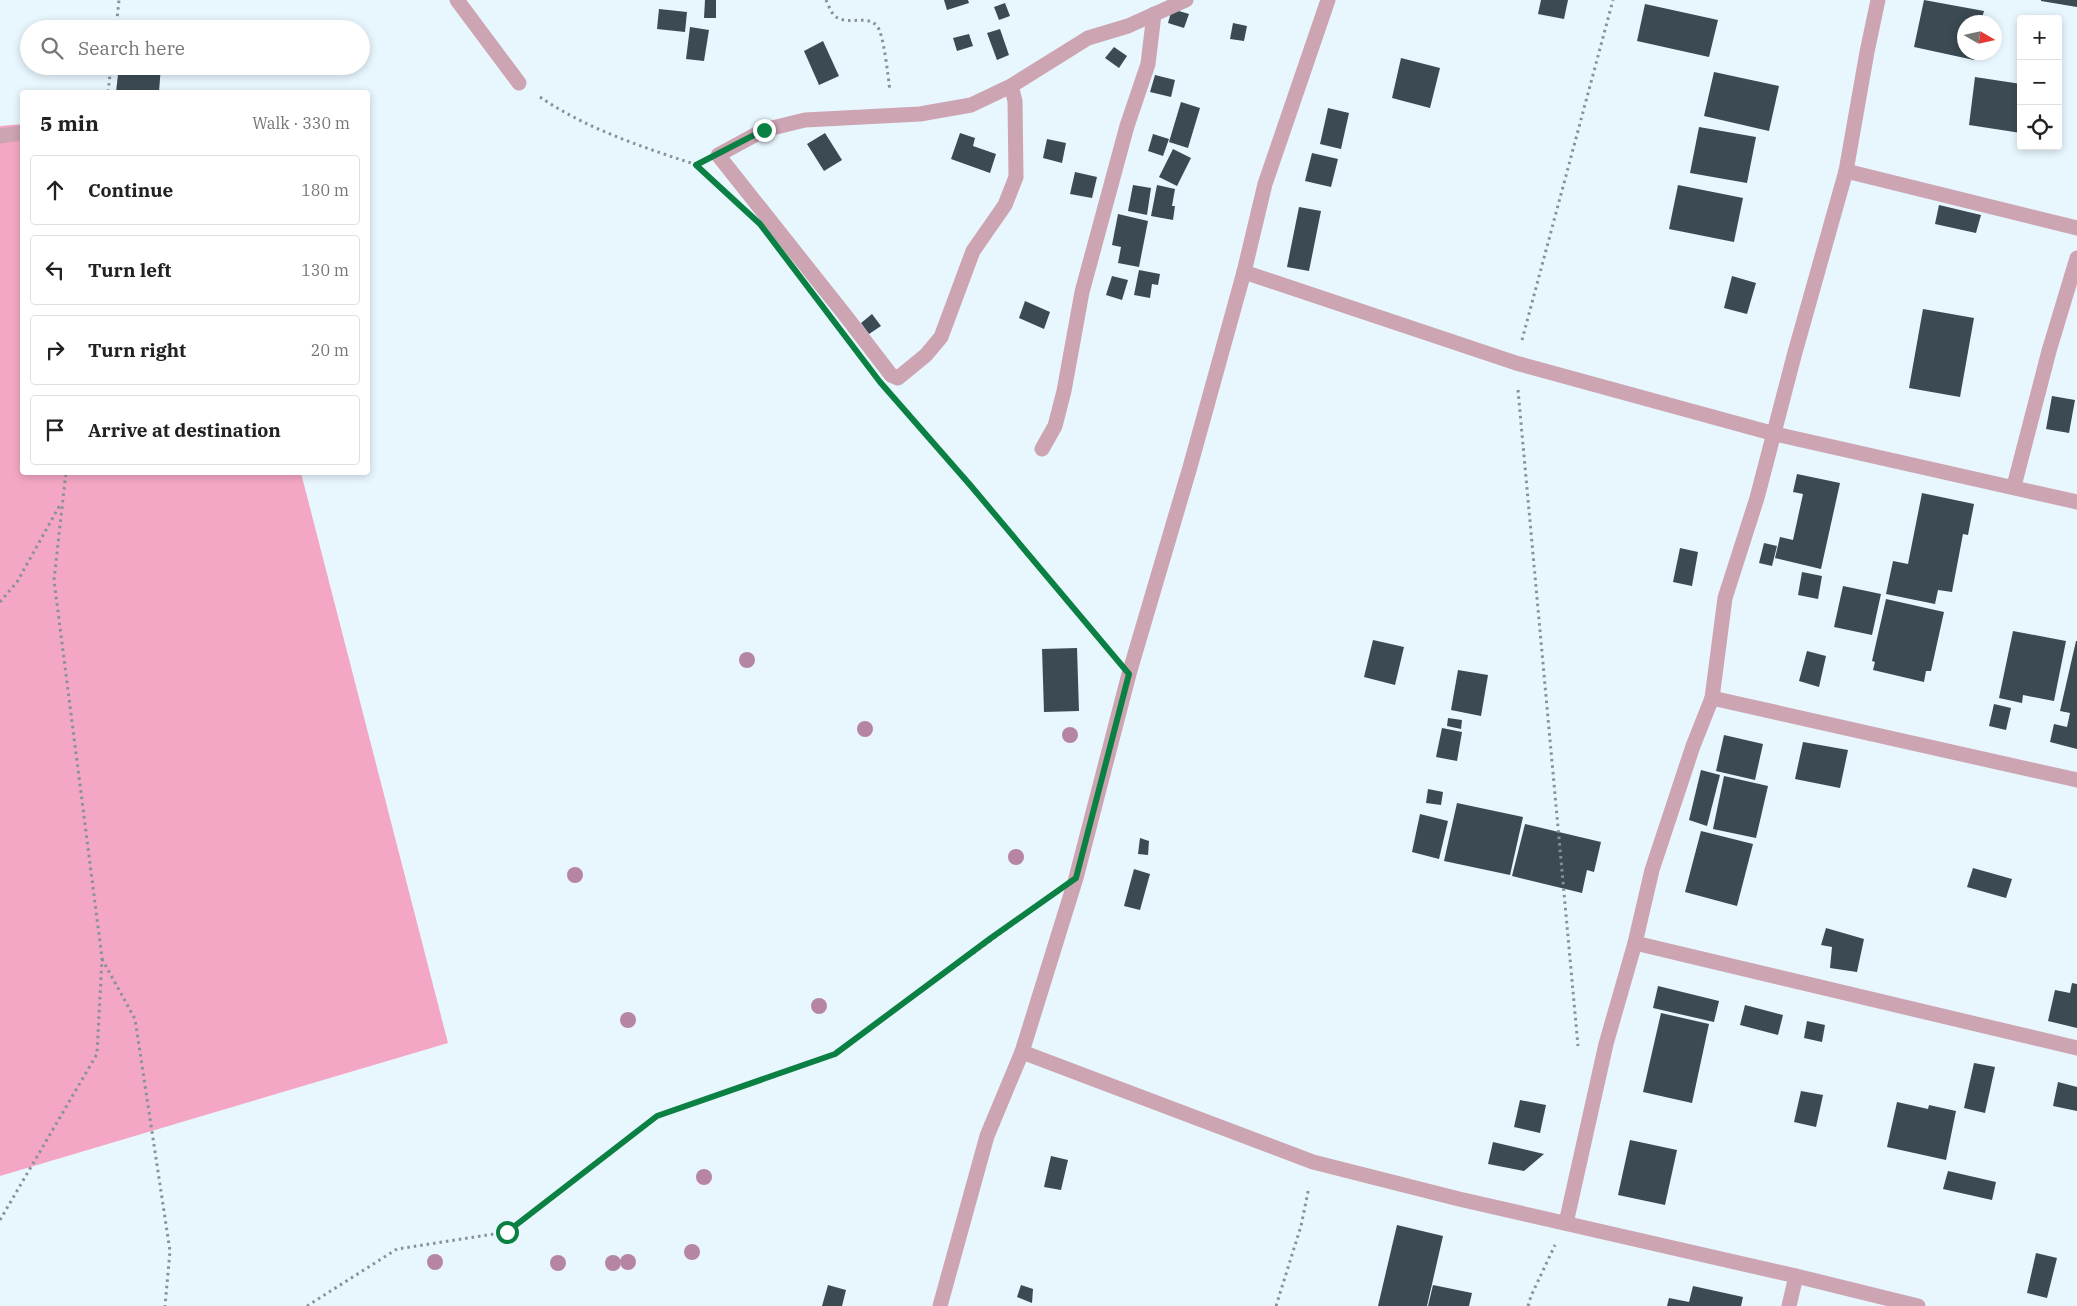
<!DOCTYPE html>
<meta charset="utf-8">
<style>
body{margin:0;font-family:"IBM Plex Serif",serif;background:#f2f2f2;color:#222}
.controls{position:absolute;right:15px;top:15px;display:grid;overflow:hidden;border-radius:5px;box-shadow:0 2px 8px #0003}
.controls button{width:45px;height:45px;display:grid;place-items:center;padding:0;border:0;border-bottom:1px solid #e0e0e0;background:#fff;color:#222;font:25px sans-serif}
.compass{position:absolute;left:1957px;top:15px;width:45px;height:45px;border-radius:50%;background:#fff;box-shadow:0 2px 8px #0003;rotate:99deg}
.stop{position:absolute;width:15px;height:15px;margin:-11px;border:4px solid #0b8043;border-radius:50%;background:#fff}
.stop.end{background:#0b8043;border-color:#fff;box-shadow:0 1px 5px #0008}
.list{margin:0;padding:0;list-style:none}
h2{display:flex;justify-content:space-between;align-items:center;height:65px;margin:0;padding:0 20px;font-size:21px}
h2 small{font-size:16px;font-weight:400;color:#767676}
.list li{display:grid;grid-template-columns:32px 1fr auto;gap:15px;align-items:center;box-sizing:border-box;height:70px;margin:0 10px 10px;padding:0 10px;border:1px solid #e0e0e0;border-radius:5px}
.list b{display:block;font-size:19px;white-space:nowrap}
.list em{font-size:16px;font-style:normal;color:#767676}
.icon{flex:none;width:28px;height:28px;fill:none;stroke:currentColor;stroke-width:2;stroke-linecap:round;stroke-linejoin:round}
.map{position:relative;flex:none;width:2077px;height:1306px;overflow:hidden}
.search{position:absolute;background:#fff;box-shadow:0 2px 8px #0003;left:20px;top:20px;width:350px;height:55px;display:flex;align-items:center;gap:12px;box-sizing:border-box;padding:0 18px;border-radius:28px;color:#767676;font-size:19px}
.panel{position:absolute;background:#fff;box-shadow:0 2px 8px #0003;left:20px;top:90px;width:350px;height:385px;border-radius:5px}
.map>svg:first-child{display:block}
.green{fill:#f3a7c4}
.building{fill:#3c4b53}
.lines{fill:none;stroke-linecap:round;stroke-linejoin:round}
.path{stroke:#879197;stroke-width:3;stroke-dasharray:2.5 4;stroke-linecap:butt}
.street{stroke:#cca4b2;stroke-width:15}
.tree{fill:#b685a3}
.route{stroke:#0b8043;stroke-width:6}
</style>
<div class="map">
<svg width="2077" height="1306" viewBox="0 0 2077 1306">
<rect width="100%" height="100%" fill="#e8f6fe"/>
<!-- green -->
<polygon class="green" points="22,124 22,472 301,473 448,1043 0,1176 0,126"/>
<!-- building -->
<g class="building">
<polygon points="705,0 716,0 716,18 704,18"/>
<polygon points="944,0 968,0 969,3 947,10"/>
<polygon points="1541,0 1568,0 1564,19 1538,14"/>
<polygon points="1924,0 1984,11 1981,22 1964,22 1964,52 1975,52 1974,60 1914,47"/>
<polygon points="2041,0 2077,0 2077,7 2041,1"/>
<polygon points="1005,3 1010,16 999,20 994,7"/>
<polygon points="1645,4 1718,20 1709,57 1637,41"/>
<polygon points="659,9 687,12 685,32 657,29"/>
<polygon points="1172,9 1189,14 1184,28 1168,23"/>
<polygon points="1233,23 1247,26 1244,41 1230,39"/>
<polygon points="122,25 152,27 151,29 122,29"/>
<polygon points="690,27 709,30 704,61 686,59"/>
<polygon points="1000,29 1009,55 997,60 987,33"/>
<polygon points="969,34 973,46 957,51 953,38"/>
<polygon points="823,41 839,76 819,85 804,51"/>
<polygon points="1114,47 1127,56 1119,68 1105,58"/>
<polygon points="1401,58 1440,68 1430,108 1392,98"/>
<polygon points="119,66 161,66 159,92 116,92"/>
<polygon points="1714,72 1779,86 1769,131 1704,116"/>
<polygon points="1155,75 1175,80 1171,97 1150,92"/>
<polygon points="1975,77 2021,84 2021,133 1969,125"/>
<polygon points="1181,102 1200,108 1188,148 1169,142"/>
<polygon points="1328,108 1349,113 1341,149 1320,144"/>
<polygon points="1699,127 1756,137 1747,183 1690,173"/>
<polygon points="825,133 842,160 824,171 807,144"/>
<polygon points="960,133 975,138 973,146 996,154 990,173 951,159"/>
<polygon points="1153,134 1169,139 1163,156 1148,151"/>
<polygon points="1047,139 1066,143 1062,163 1043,158"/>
<polygon points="1173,149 1191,158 1177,186 1159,177"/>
<polygon points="1312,153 1338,159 1331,187 1305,181"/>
<polygon points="1075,172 1097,177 1092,198 1070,194"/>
<polygon points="1133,185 1151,188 1147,215 1128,211"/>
<polygon points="1157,185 1175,189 1172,206 1175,206 1173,220 1151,216"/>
<polygon points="1678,185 1743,198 1734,242 1669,229"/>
<polygon points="1939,205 1981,215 1976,233 1935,224"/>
<polygon points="1299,207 1321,211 1309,271 1287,267"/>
<polygon points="1118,214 1148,221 1139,267 1118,263 1121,247 1112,245"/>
<polygon points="1139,270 1160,274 1158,285 1152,284 1150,298 1134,295"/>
<polygon points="1112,276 1128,280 1122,300 1106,295"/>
<polygon points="1732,276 1756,283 1747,314 1724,308"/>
<polygon points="1025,301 1050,312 1044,329 1019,318"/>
<polygon points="1923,309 1974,318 1960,397 1909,388"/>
<polygon points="872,314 881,326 869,334 861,323"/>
<polygon points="2052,396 2075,400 2069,433 2046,429"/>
<polygon points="1797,474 1840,483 1821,569 1775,558 1780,537 1793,540 1803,494 1793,492"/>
<polygon points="1922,493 1974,504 1968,535 1963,534 1952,592 1938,590 1935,604 1886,594 1893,561 1908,564"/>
<polygon points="1764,543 1777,546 1772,566 1759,563"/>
<polygon points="1680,548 1698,552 1692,586 1673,582"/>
<polygon points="1802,572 1822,576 1818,599 1798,595"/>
<polygon points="1843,586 1881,594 1872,635 1834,627"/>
<polygon points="1886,599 1944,612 1931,671 1926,671 1924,682 1873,670 1875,662 1872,661"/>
<polygon points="2013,631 2066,641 2054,701 2023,695 2022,703 1999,698"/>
<polygon points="1373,640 1404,647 1395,685 1364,677"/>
<polygon points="2076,641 2077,641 2077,749 2050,742 2054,724 2067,727 2070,713 2060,711"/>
<polygon points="1077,648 1079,711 1044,712 1042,649"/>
<polygon points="1807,651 1826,656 1819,687 1799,681"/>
<polygon points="1458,670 1488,675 1481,716 1451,710"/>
<polygon points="1994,704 2011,708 2006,730 1989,726"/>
<polygon points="1448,718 1462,720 1461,729 1447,726"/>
<polygon points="1442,728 1462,732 1457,761 1436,757"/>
<polygon points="1724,735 1763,744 1755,780 1716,771"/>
<polygon points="1803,742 1848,750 1840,788 1795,779"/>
<polygon points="1701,770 1720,775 1707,826 1689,820"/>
<polygon points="1724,776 1768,786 1756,838 1713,829"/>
<polygon points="1428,789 1443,792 1441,805 1426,803"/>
<polygon points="1457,803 1523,817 1510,875 1444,861"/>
<polygon points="1420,814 1448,821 1439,859 1412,852"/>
<polygon points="1525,824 1601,842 1594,872 1587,870 1582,893 1512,876"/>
<polygon points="1701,831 1753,844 1737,906 1685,892"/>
<polygon points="1140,838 1149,841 1148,855 1138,854"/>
<polygon points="1973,868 2012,879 2006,898 1967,887"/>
<polygon points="1134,869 1150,874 1140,910 1124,906"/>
<polygon points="1826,928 1864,939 1857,972 1830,968 1832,947 1821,945"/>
<polygon points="2072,983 2077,984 2077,1028 2048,1021 2055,990 2070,993"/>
<polygon points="1658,986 1719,1001 1714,1022 1653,1008"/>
<polygon points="1745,1005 1783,1015 1778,1035 1740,1025"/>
<polygon points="1661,1013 1709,1024 1692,1103 1643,1092"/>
<polygon points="1807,1021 1825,1025 1822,1042 1804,1038"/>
<polygon points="1974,1063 1995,1067 1985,1113 1964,1108"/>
<polygon points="2058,1082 2077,1087 2077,1111 2053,1106"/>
<polygon points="1801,1091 1823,1095 1816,1127 1794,1122"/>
<polygon points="1520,1100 1546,1105 1540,1133 1514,1127"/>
<polygon points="1897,1102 1928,1109 1929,1105 1956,1111 1946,1160 1887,1147"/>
<polygon points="1630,1140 1677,1150 1665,1205 1618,1195"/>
<polygon points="1493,1142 1544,1154 1524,1171 1488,1164"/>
<polygon points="1051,1156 1068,1160 1061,1190 1044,1187"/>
<polygon points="1948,1171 1996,1182 1992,1200 1943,1189"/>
<polygon points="1397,1225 1443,1236 1427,1306 1378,1306"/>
<polygon points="2036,1253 2057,1258 2047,1298 2027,1293"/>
<polygon points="828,1285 846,1290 842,1306 822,1306"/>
<polygon points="1021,1285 1033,1289 1032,1303 1017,1297"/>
<polygon points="1433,1285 1472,1293 1469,1306 1428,1306"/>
<polygon points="1693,1286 1743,1297 1741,1306 1667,1306 1669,1298 1689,1302"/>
</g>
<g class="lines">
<!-- path -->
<g class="path">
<path d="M826,0C828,4 830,10 833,14C845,28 866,13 877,26C884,34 888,77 890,91"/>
<polyline points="116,29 119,0"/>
<polyline points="108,92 111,66"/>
<path d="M540,97C585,128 642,147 694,164"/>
<polyline points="1522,340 1613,0"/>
<polyline points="1518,390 1578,1046"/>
<polyline points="897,402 971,486 1109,650"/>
<polyline points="0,602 17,582 61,503"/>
<polyline points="102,959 135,1019 170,1251 165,1306"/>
<polyline points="0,1220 97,1054 102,958 54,580 66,472"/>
<polyline points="307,1306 397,1249 507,1232 657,1116 835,1054 1042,903"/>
<polyline points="1276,1306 1301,1226 1309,1187"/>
<polyline points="1528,1306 1531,1296 1555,1245"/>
</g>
<!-- street -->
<g class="street">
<polyline points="457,0 519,83"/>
<polyline points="1011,86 1015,101 1016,177 1005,205 973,251 941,337 926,355 898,378 891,375 845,315 718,155 764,130 805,120 920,114 971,105 1011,86 1088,38 1128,26 1186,0"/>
<polyline points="0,136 22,133"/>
<polyline points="1846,171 2077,228"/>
<polyline points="1244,272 1516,363 1775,434 2077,502"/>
<polyline points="1042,449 1055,426 1064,391 1082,292 1127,126 1148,64 1154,14"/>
<polyline points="2014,486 2049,351 2077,258"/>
<polyline points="1712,698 2077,780"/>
<polyline points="1635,943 2077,1048"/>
<polyline points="1022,1052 1313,1162 1459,1199 1796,1276 1918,1306"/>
<polyline points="1566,1223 1606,1044 1635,943 1652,870 1693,746 1712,698 1725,598 1757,498 1794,356 1846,171 1867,52 1878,0"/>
<polyline points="940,1306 987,1136 1022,1052 1076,878 1129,674 1190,467 1244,272 1265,184 1328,0"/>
<polyline points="1789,1306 1796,1276"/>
</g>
</g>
<!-- trees -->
<g class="tree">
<circle cx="747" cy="660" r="8"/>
<circle cx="865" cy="729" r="8"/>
<circle cx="1070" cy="735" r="8"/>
<circle cx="1016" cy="857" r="8"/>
<circle cx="575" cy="875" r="8"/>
<circle cx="819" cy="1006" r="8"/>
<circle cx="628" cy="1020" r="8"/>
<circle cx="704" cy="1177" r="8"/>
<circle cx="692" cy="1252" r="8"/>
<circle cx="435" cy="1262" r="8"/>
<circle cx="628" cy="1262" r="8"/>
<circle cx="558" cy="1263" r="8"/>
<circle cx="613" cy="1263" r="8"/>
</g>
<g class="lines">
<!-- route -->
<polyline class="route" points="507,1232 657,1116 835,1054 991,938 1076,878 1129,674 971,486 880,382 760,224 696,165 764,130"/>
</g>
</svg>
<div class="controls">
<button>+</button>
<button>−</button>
<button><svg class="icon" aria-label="locate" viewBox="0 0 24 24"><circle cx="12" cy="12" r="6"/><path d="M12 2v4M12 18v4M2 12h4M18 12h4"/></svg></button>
</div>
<svg class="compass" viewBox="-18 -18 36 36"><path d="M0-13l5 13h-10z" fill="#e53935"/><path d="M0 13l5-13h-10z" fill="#767676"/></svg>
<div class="stop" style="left:507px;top:1232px"></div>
<div class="stop end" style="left:764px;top:130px"></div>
<div class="search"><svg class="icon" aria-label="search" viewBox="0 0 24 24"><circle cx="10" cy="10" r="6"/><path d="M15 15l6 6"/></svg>Search here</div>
<section class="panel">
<h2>5 min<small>Walk · 330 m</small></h2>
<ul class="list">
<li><svg class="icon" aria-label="ahead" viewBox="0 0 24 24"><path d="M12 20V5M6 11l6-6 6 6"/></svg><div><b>Continue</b></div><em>180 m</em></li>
<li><svg class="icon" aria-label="left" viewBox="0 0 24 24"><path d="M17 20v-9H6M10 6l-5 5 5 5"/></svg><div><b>Turn left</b></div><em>130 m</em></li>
<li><svg class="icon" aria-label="right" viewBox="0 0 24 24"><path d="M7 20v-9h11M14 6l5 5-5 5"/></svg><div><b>Turn right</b></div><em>20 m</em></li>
<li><svg class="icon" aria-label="arrive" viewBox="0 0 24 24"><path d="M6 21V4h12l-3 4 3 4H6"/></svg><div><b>Arrive at destination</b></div></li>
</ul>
</section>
</div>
